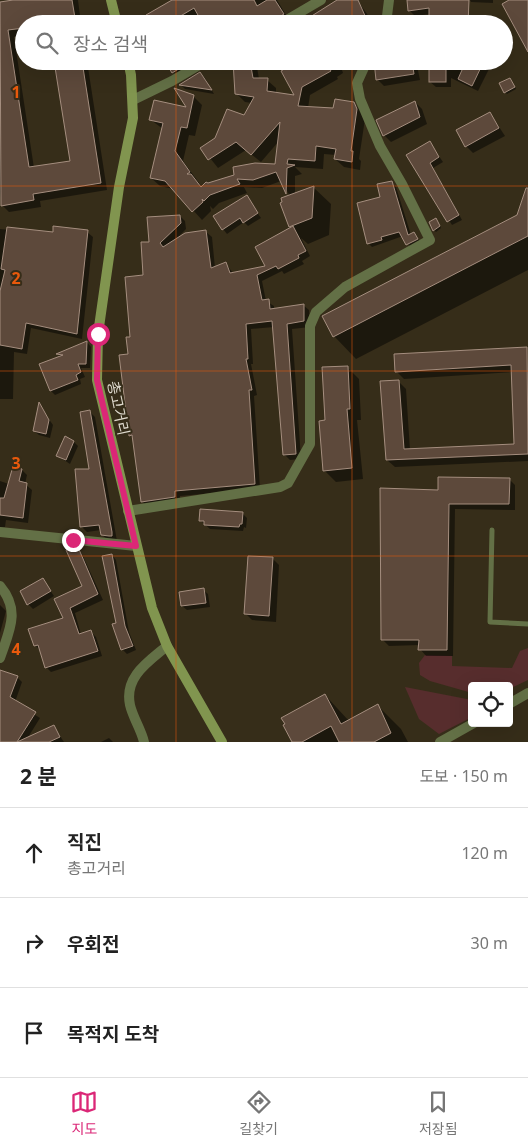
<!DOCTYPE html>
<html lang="ko">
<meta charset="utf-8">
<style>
body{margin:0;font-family:"Noto Sans","Noto Sans KR",sans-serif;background:#f6f6f6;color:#222}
.controls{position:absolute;right:15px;bottom:15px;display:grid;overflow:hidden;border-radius:5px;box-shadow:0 5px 20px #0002}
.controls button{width:45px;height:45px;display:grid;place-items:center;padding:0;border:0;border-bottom:1px solid #e0e0e0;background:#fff;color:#222;font:25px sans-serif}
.stop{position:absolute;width:15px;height:15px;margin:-11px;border:4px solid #db2777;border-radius:50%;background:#fff}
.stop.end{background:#db2777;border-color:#fff;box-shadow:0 1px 5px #0008}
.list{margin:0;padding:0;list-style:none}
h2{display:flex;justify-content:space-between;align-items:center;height:65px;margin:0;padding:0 20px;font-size:21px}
h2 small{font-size:16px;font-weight:400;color:#767676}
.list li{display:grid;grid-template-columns:32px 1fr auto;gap:15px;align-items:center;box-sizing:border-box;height:90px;padding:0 20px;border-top:1px solid #e0e0e0}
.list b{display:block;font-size:19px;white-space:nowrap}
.list p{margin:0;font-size:16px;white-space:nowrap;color:#767676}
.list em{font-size:16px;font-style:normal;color:#767676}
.icon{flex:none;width:28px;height:28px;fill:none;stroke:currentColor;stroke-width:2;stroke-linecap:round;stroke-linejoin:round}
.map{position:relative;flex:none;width:528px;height:742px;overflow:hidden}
.search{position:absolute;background:#fff;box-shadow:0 5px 20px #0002;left:15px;right:15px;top:15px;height:55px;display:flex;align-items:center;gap:12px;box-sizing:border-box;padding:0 18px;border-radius:28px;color:#767676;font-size:19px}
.sheet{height:335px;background:#fff}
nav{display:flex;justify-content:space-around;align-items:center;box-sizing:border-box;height:70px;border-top:1px solid #e0e0e0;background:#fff;font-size:14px;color:#767676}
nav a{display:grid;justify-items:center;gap:2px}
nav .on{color:#db2777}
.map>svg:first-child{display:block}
.green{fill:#572d2d}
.shadow{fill:#0007}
.building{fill:#5d493b;stroke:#a58e7f}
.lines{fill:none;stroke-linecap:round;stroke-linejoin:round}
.lane{stroke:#637046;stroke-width:5}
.street{stroke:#637046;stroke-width:10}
.secondary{stroke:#81954f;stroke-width:10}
.route{stroke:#db2777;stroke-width:6}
.grid{fill:none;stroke:#e8590c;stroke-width:1;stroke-opacity:0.55}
.labels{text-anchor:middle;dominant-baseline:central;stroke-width:4;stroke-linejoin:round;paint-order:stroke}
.street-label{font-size:15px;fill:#dfdace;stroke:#362d19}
.grid-label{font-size:16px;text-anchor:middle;font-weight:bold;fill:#e8590c;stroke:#362d19;stroke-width:4;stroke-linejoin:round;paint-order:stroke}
</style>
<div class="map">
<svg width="528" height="742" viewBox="0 0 528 742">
<rect width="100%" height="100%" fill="#362d19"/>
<!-- green -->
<g class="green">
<polygon points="528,648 528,680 509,689 509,686 472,686 472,693 430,681 420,675 419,663 425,655 452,656 452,666 512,668 520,651"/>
<polygon points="405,687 472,700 472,717 439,734 419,719"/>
</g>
<!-- shadow -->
<g class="shadow">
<polygon points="21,0 78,0 81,24 24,24 24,35 14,37 34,168 71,162 56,61 87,61 107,190 40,201 41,207 9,212 2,205 0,192 0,3"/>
<polygon points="174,0 277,0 289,20 284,24 152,24"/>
<polygon points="340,0 357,0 372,21 371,24 313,24 319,14 318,12"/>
<polygon points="408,0 454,0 430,14 415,16 409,10"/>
<polygon points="470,0 493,0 493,3 471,2"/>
<polygon points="464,20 486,20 490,24 464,24"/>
<polygon points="166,61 210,61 179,78"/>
<polygon points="233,61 256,61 259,79 267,80 276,88 276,93 296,97 282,72 339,61 343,73 337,77 338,79 310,95 308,108 334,109 353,103 362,112 365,119 359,159 361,161 360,170 344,167 335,159 336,155 324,154 323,169 295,167 302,174 295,176 295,194 313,187 331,204 329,235 308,244 301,238 310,256 302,261 304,264 284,274 282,271 262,281 266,301 274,306 274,309 303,305 309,310 310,327 292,329 301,459 290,460 285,455 274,327 251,329 253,364 251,364 257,395 254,396 260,489 180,496 180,502 148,507 142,501 134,439 130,435 129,355 150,243 180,216 185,221 186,229 175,240 206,232 212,237 215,268 226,264 233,273 267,267 292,228 290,196 281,181 262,188 244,187 247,193 219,203 213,209 210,206 211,211 202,220 174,189 160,186 151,178 163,129 151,120 189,109 193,96 202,105 195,136 189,135 183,161 202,187 276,165 279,141 261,162 246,150 218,168 202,148 244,117 252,103 245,102 236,93"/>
<polygon points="375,61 416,61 420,80 384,86 377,79"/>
<polygon points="430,61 487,61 491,65 478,91 451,78 451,87 436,87 430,82"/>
<polygon points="200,74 205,78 214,94 185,89 181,85"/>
<polygon points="511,81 516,89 507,94 505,92"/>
<polygon points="415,102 422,109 427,124 391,142 384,135"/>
<polygon points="490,113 505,136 473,153 466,146 458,131"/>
<polygon points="429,142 443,162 433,168 462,220 452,225 408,155"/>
<polygon points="392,183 396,187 411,235 414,234 421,243 412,249 403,236 372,247 368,243 381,198"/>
<polygon points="528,186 528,270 356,359 334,336 518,216"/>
<polygon points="246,197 261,218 248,226 244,222 227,234 223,229"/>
<polygon points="437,221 441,228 436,232 434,230"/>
<polygon points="0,229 54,234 87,232 93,237 82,339 31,328 27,354 14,352 13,399 0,399"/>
<polygon points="87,342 91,347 90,368 81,368 85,377 80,379 81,384 55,395 51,391 61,357 58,354"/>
<polygon points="526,348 528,461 395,467 387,460 398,381 406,389 410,450 516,445 512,372 404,379 396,371"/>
<polygon points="347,367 359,379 361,420 357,420 363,479 336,482 324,470 326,421"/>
<polygon points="39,405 53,425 50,438 39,435 34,431"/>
<polygon points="90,412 95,417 117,541 108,540 102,535 101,530 87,532 82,527 90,470"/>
<polygon points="74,442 78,446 70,464 58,456"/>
<polygon points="22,470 27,475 25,484 32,490 28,523 6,520 5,527 0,527 0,481 9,484"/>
<polygon points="509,479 515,485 515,510 455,509 453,656 426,656 420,649 420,645 389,646 382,639 440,491"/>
<polygon points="242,513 247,518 246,528 244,527 243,531 210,529 200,520"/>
<polygon points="77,548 82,554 103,600 75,613 81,635 91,632 96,637 102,656 51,672 46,667 40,650 35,645 65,618 56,599 83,587"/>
<polygon points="112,555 116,560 129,632 136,650 127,654 122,649 117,624"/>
<polygon points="272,558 279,565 276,622 252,620 245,613"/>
<polygon points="43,580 54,596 33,609 28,604"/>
<polygon points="203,590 208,594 210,607 187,610 182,606"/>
<polygon points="0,605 6,611 0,633"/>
<polygon points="0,676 17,677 22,682 15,702 40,718 27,739 53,726 64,742 0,742"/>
<polygon points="325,695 349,721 378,706 401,729 408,742 293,742"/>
<polygon points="109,738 113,742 101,742"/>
</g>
<!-- building -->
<g class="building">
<polygon points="13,0 72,0 76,24 24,24 24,28 8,30 29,167 70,161 54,61 82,61 101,183 33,194 34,200 1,206 0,2"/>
<polygon points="172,0 254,0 257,6 267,0 275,0 284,14 268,24 203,24 194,8 167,24 151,24 146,15"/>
<polygon points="337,0 358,0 366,18 355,24 299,24"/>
<polygon points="407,0 469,0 468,24 429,24 429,8 408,11"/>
<polygon points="509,0 528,0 528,52 502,4"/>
<polygon points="165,61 192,61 172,73"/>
<polygon points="233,61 250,61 253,78 268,78 267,91 294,95 281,71 283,70 281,66 289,61 340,61 329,68 331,71 302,87 298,106 333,108 335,99 354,102 357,109 351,151 353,151 352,162 334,159 336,149 316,146 315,161 288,159 287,164 295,165 287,168 286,194 276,172 253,180 237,179 240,184 210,195 204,201 202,199 203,202 192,212 165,181 150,178 163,123 149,120 154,100 186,107 174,88 194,95 187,128 181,127 175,151 190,172 187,174 191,174 201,187 206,182 208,183 234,175 233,167 255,163 275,164 280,122 251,155 236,142 208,160 200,148 215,138 227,109 244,115 254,97 235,94"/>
<polygon points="374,61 412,61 414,74 376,80"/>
<rect x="429" y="61" width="17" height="21"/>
<polygon points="466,61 484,61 472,86 458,79"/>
<polygon points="200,72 212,90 179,85"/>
<polygon points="510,78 515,87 504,93 499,83"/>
<polygon points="415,101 420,117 383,136 376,120"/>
<polygon points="490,112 499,128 465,147 456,130"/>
<polygon points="430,141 439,157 430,163 459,215 447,222 406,155"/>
<polygon points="392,181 408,235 414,232 418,239 406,245 399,232 381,237 382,240 367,244 357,203 380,197 377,184"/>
<polygon points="314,186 312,218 289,227 280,203 282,202 281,198"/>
<polygon points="526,188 528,188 528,236 333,337 322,316 517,215"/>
<polygon points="247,195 258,213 243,223 240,218 222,230 213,216"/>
<polygon points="180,215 181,223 160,243 163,247 185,233 206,230 211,268 226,262 230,273 265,266 255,247 293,226 306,251 298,255 299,258 278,269 276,266 257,275 262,300 269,299 270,309 304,304 304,321 287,324 296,454 283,455 272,321 246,324 248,359 246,359 252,390 249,390 255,484 175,491 175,497 141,502 132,435 129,436 119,355 128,354 126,337 130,337 125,277 143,275 141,242 149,242 147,217"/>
<polygon points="436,218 440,226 433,231 429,222"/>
<polygon points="53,226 88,230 77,334 26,323 22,349 0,345 0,291 5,270 1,269 7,227 53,232"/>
<polygon points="87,341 86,364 78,364 81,372 76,375 78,380 50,391 39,364 63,355 56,354"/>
<polygon points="527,347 528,454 386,460 380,381 399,380 404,449 514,444 511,365 395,372 394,354"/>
<polygon points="348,366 350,409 347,409 352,468 323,471 319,421 325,420 322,367"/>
<polygon points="39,402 49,420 46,434 33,431"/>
<polygon points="90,410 112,532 112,536 109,536 101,535 99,525 80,527 75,469 89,469 80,412"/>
<polygon points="65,436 74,441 66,460 56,456"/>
<polygon points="13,466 22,469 19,481 27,483 23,518 0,515 0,498 4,498"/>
<polygon points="438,477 510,478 509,504 449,504 447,650 418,650 419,640 381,640 380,488 438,490"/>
<polygon points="200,509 243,512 242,524 240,524 239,527 204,525 204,521 199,521"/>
<polygon points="74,547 78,547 98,594 70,608 79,634 91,630 98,651 45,668 38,645 34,646 28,629 63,618 54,599 82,586 66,550"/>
<polygon points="112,554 125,626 133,646 121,650 112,624 116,623 102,556"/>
<polygon points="248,556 273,557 269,616 244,614"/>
<polygon points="43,578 51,591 27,605 20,591"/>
<polygon points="204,588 206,603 181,606 179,592"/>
<polygon points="0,670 18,676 10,697 36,712 17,742 0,742"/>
<polygon points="325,694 341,724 378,704 391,733 374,742 339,742 331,726 302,742 292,742 283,725 285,724 281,718"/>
<polygon points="54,725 60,737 49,742 17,742"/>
</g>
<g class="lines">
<!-- lane -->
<polyline class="lane" points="492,530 490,622 528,624"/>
<!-- street -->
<g class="street">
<polyline points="280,24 321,0"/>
<polyline points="386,24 389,0"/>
<polyline points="133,100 172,81 206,61"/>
<polyline points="128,511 280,487 288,483 310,444 310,326 316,312 345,287 430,240 402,184 380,146 360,99 357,83 367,61"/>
<polyline points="0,532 136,546"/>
<path d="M0,586C21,611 9,631 0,658"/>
<polyline points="509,704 528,693"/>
<path d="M144,742C141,729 133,718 130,705C124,677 148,662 167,646"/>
<polyline points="440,742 474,723"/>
</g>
<!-- secondary -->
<g class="secondary">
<polyline points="111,0 117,24"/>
<polyline points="128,61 131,75 133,118 119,187 98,334 97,380 152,608 167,646 222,742"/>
</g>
</g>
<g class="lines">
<!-- route -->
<polyline class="route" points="73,540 136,546 97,380 98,334"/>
</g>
<!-- grid -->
<path class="grid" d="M176,0V24M352,0V24M176,61V742M352,61V742M0,186H528M0,371H528M0,556H528"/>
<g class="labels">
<!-- street labels -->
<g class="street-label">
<text transform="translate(119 408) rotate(78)">총고거리</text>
</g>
</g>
<g class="grid-label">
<text x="16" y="98">1</text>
<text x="16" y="284">2</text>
<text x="16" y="469">3</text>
<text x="16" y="655">4</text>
</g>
</svg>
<div class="controls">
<button><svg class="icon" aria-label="locate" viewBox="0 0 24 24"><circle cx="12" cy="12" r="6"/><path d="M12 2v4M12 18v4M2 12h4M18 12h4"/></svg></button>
</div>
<div class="stop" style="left:98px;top:334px"></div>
<div class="stop end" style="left:73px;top:540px"></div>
<div class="search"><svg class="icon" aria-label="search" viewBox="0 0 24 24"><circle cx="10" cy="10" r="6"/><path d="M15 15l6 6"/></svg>장소 검색</div>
</div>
<section class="sheet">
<h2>2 분<small>도보 · 150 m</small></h2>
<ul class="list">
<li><svg class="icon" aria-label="ahead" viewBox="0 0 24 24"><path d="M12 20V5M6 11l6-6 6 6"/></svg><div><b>직진</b><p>총고거리</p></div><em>120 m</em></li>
<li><svg class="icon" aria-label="right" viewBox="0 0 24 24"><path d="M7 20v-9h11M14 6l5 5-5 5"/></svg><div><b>우회전</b></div><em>30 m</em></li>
<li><svg class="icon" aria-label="arrive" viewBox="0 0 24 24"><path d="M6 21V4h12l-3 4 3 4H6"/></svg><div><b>목적지 도착</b></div></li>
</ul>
</section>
<nav>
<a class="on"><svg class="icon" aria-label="map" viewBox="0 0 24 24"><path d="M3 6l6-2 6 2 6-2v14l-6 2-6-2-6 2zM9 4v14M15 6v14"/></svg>지도</a>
<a><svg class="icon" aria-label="directions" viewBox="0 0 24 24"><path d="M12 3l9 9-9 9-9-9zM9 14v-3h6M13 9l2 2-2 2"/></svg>길찾기</a>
<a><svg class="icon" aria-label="saved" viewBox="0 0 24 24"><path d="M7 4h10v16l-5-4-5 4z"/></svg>저장됨</a>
</nav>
